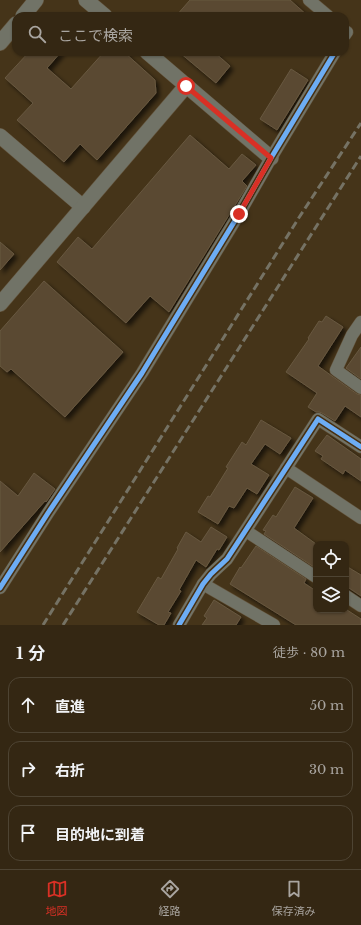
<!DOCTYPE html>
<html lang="ja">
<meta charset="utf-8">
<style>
body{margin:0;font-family:"Libre Baskerville","Noto Sans JP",serif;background:#3f3321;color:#f1f3f6}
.controls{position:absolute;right:12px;bottom:12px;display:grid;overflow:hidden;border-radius:8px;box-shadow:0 1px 3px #0004}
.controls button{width:36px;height:36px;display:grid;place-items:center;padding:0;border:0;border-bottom:1px solid #4e4433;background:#342713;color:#f1f3f6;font:20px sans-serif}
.stop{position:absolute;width:12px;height:12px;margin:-9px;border:3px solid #d93025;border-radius:50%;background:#fff}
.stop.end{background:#d93025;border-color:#fff;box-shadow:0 1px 4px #0008}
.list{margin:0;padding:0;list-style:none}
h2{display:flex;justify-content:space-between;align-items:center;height:52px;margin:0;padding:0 16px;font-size:17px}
h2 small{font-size:13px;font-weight:400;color:#a9a5a0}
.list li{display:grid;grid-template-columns:26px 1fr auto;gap:12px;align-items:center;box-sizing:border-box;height:56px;margin:0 8px 8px;padding:0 8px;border:1px solid #4e4433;border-radius:12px}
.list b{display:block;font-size:15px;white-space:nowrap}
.list em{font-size:13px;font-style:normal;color:#a9a5a0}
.icon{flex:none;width:22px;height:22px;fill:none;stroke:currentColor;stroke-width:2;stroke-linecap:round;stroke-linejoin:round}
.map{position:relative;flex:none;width:361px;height:625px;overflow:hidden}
.search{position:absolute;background:#342713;box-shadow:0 1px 3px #0004;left:12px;right:12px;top:12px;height:44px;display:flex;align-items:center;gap:10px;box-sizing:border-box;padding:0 14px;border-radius:12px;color:#a9a5a0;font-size:15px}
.sheet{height:244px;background:#342713}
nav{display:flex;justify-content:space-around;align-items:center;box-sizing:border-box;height:56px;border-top:1px solid #4e4433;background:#342713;font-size:11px;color:#a9a5a0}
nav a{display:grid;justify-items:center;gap:2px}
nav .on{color:#d93025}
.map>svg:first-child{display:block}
.building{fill:#5a4a30;stroke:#685841;filter:url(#shadow)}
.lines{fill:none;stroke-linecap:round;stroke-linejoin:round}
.minor-casing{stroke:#62523a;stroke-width:13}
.tertiary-casing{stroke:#62523a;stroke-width:16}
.minor{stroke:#717367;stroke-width:12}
.tertiary{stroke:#717367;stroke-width:15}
.rail{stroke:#757264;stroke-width:3;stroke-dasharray:8 4;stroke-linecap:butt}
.cycleway-casing{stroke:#472f10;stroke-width:8}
.cycleway{stroke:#6dadf4;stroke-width:5}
.route{stroke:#d93025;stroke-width:5}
</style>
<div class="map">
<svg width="361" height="625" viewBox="0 0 361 625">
<defs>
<filter id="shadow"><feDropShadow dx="3.5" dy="3.5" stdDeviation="2" flood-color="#0009"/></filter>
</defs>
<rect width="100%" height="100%" fill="#453419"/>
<!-- building -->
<g class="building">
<polygon points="190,0 290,0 308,16 176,16"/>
<polygon points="29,52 61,52 47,68 71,89 104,52 124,52 155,80 156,93 97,160 80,144 64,162 17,120 33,103 5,78"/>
<polygon points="179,52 214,52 230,66 216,83"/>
<polygon points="291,69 308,80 277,130 260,119"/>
<polygon points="190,135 229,169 242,154 256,165 242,181 247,186 169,312 150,296 126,323 57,262 78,237 92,249"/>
<polygon points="0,242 14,254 0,270"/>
<polygon points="44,281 123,352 65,417 11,369 7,372 0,366 0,331"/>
<polygon points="326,316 343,327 318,366 357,394 361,395 361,417 345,406 335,421 322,413 319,412 316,412 308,407 317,393 286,372 309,339 308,338 319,321 322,322"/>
<polygon points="361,347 361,379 346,368"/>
<polygon points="261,420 291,438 280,454 265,444 251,464 269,475 257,494 247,488 234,508 229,506 218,524 198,512 208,496 210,497 228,468 226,467 242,442 246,445"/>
<polygon points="327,435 361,459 361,481 345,470 343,474 321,459 323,456 315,451"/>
<polygon points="34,473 55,489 46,502 45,501 0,552 0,481 18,496"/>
<polygon points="295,487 313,498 294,528 316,544 316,563 314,567 264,534 266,531 263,530 273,515 276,517"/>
<polygon points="211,527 227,537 219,550 217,549 206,567 196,560 179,590 181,591 168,612 171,613 164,625 159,625 137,612 158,577 161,579 178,549 177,548 186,532 201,542"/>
<polygon points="256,546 306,579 304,583 316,591 316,610 347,610 361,619 361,625 296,625 230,584 240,567 241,568"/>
<polygon points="346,566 361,575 361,596 346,586"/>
<polygon points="214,600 241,617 236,625 202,625 207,618 204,616"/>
</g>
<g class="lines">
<!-- minor casing -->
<g class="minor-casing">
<g id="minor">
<polyline points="309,0 328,16"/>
<polyline points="345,31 347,32 345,35"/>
<polyline points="361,322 352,335 336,370 361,388"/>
<polyline points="286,468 361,518"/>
<polyline points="246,531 316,577"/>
<polyline points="203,584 274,625"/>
<polyline points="0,588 48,513 142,373 239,214 271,158 335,52"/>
<polyline points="346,596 361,606"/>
<polyline points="179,625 203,584 211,574 227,559 318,419 361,447"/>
</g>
</g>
<!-- tertiary casing -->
<g class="tertiary-casing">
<g id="tertiary">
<polyline points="86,0 105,16"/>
<polyline points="23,16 36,0"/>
<polyline points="0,43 16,24"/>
<polyline points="147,52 271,158"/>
<polyline points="0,136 83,207"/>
<polyline points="0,304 186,86"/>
</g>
</g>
<!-- minor -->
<use href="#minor" class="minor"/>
<!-- tertiary -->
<use href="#tertiary" class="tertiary"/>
<!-- rail -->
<g class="rail">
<polyline points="43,625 300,216 361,123"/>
<polyline points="63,625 361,156"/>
</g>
<!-- cycleway casing -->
<g class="cycleway-casing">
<g id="cycleway">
<polyline points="0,588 48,513 142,373 239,214 271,158 335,52"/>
<polyline points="179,625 203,584 211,574 227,559 318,419 361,447"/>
</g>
</g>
<!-- cycleway -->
<use href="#cycleway" class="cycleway"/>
</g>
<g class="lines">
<!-- route -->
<polyline class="route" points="186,86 271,158 239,214"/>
</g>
</svg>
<div class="controls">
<button><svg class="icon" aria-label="locate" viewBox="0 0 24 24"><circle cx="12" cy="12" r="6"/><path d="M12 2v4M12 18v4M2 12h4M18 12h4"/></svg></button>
<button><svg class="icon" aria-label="layers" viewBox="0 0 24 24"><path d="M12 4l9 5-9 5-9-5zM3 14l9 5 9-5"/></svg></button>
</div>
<div class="stop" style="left:186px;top:86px"></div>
<div class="stop end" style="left:239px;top:214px"></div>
<div class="search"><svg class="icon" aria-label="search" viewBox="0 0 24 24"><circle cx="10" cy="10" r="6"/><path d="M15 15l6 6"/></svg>ここで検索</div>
</div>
<section class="sheet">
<h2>1 分<small>徒歩 · 80 m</small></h2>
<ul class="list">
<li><svg class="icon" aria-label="ahead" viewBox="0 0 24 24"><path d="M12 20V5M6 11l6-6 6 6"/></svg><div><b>直進</b></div><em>50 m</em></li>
<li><svg class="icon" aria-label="right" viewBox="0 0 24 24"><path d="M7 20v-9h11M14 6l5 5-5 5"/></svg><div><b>右折</b></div><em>30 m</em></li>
<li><svg class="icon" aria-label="arrive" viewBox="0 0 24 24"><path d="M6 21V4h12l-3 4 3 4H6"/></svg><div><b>目的地に到着</b></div></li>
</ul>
</section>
<nav>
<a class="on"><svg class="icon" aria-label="map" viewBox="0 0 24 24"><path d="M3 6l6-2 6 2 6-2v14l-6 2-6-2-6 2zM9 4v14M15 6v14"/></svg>地図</a>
<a><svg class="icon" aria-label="directions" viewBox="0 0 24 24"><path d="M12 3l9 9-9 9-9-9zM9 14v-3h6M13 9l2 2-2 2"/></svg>経路</a>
<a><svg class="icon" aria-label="saved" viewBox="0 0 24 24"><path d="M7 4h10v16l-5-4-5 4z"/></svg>保存済み</a>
</nav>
